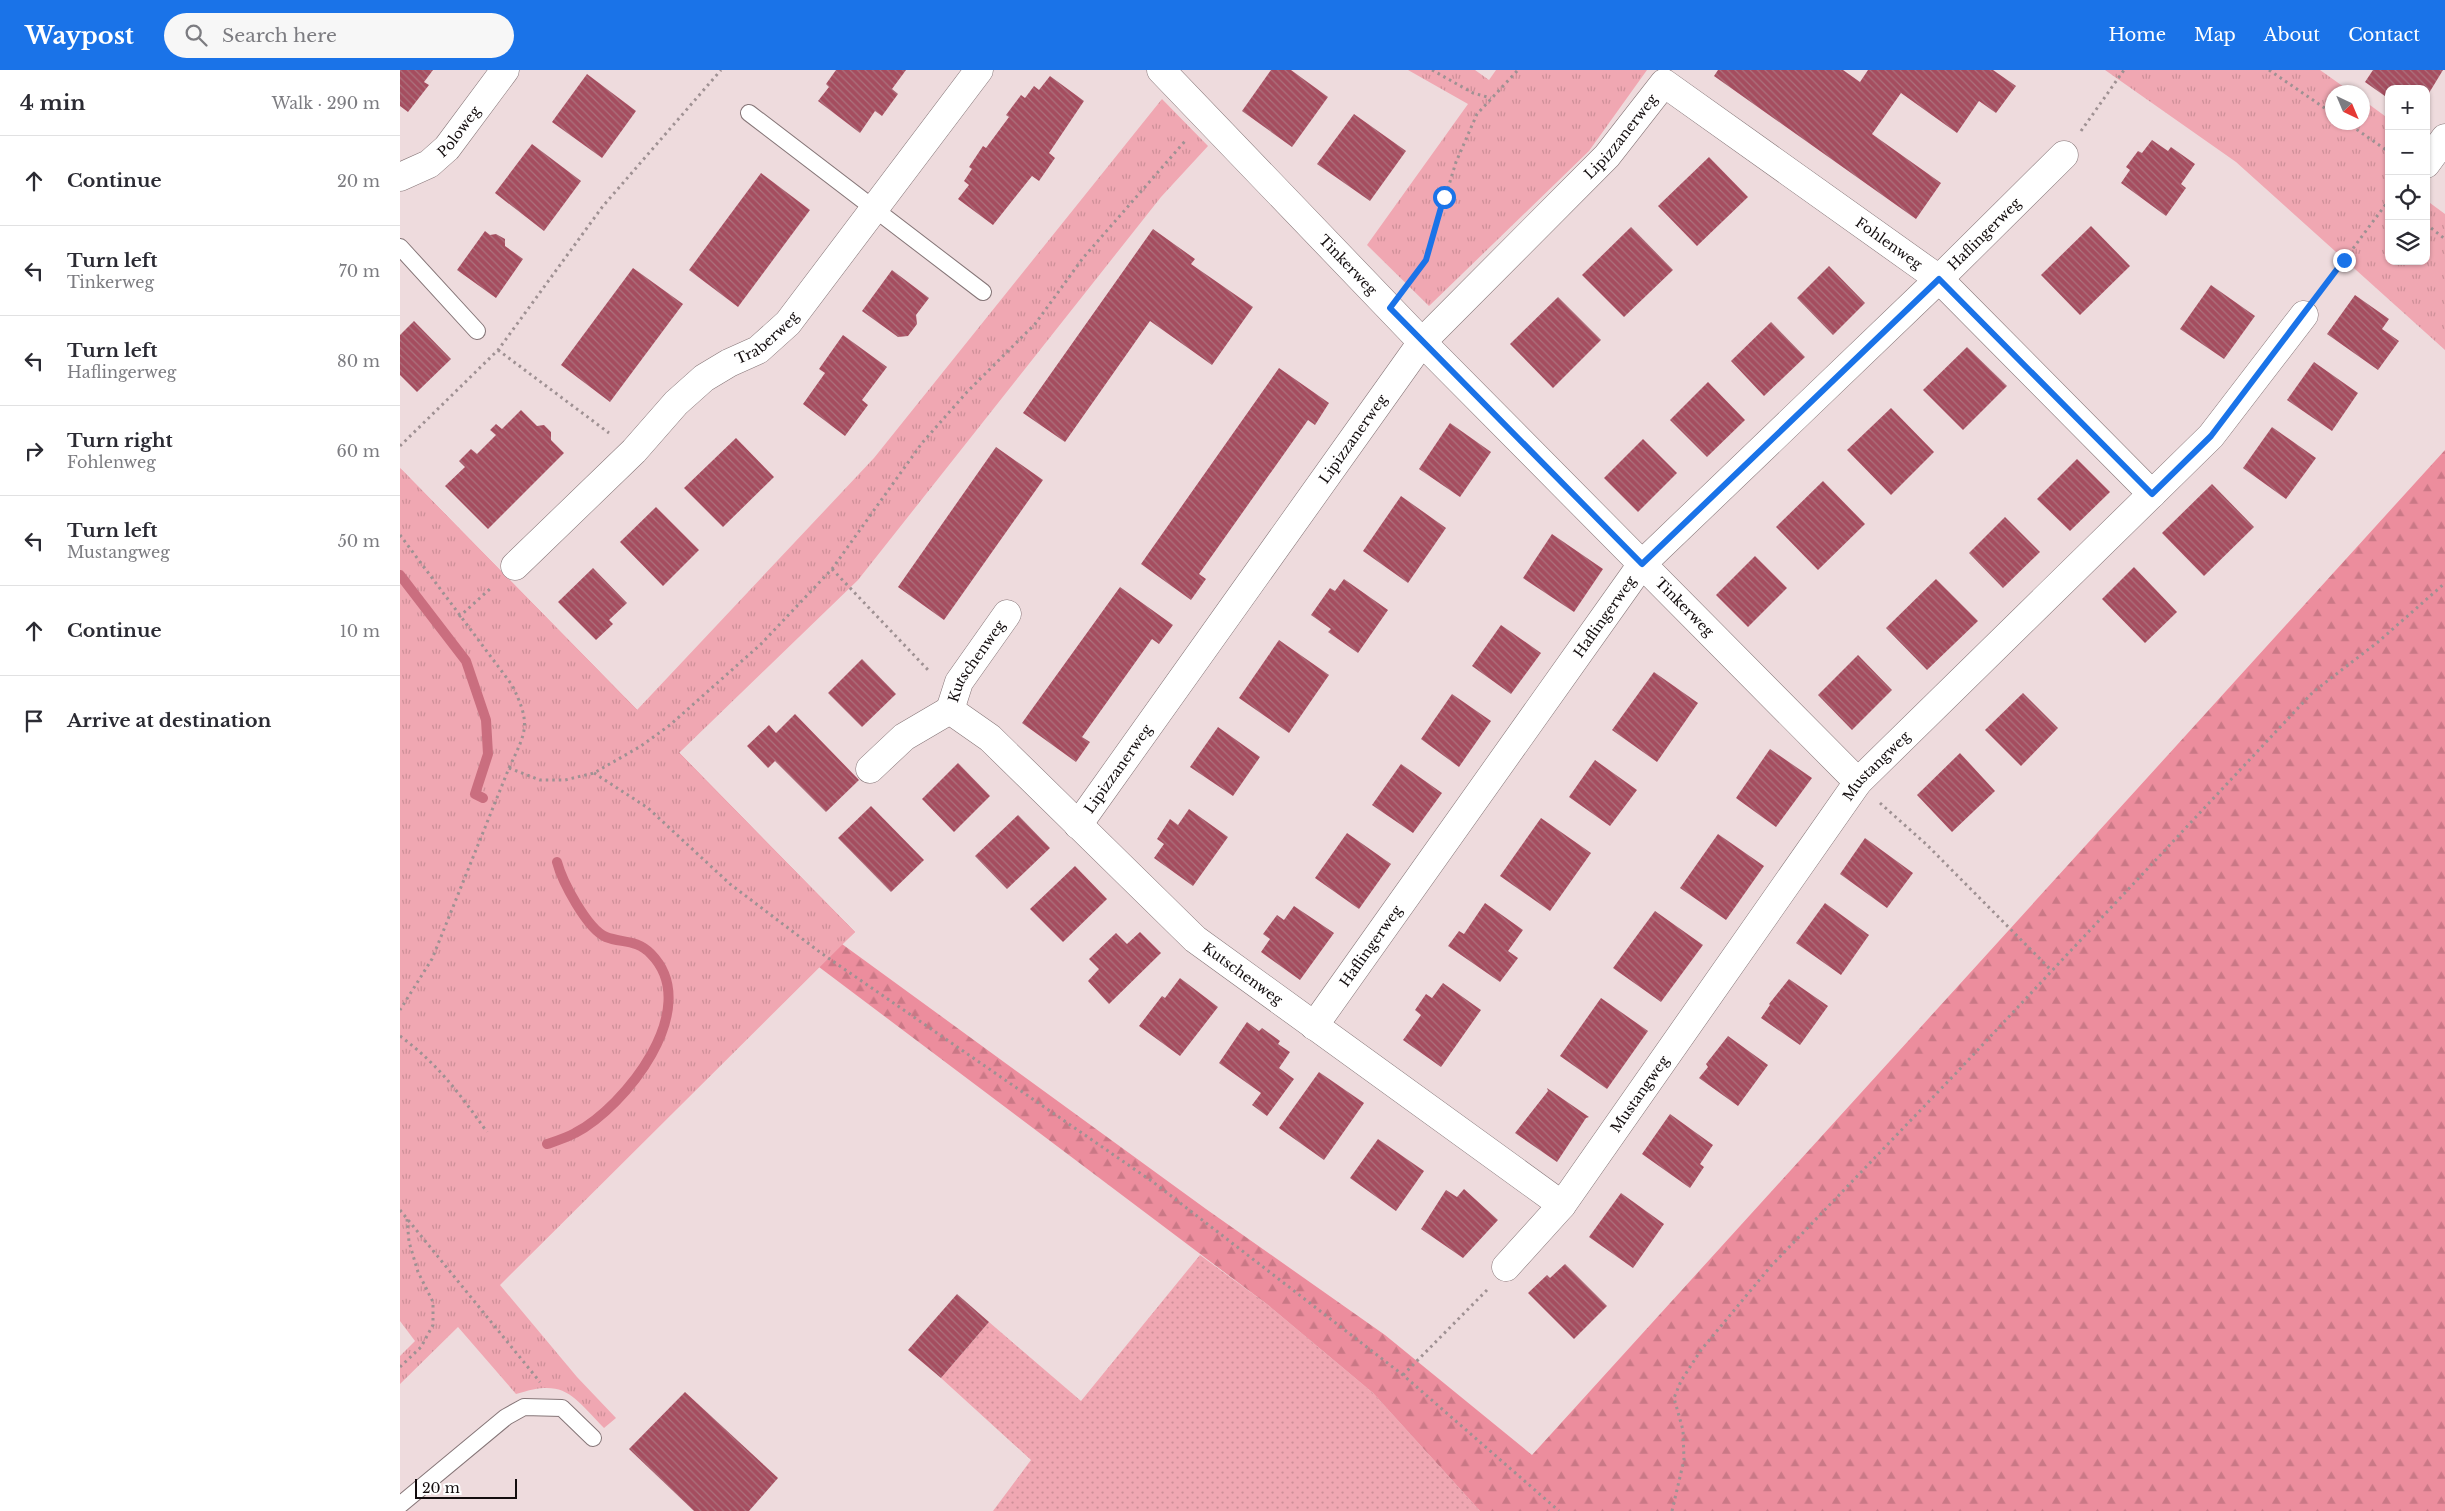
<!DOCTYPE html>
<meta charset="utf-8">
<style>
body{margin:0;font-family:"Libre Baskerville",serif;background:#f7f7f7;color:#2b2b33}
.controls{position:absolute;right:15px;top:15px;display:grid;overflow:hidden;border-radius:10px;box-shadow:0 1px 4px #0004}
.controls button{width:45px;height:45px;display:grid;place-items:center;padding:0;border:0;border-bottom:1px solid #e1e1e2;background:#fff;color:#2b2b33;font:25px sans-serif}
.compass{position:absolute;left:1925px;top:15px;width:45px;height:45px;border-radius:50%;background:#fff;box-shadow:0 1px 4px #0004;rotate:136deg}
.scale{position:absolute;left:15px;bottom:12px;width:102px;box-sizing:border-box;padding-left:5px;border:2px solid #130d0e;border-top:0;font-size:14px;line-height:18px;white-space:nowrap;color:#130d0e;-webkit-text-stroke:4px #fff;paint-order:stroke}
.stop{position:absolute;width:15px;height:15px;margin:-11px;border:4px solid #1a73e8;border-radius:50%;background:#fff}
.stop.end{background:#1a73e8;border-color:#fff;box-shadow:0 1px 5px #0008}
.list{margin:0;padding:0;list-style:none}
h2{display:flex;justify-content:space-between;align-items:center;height:65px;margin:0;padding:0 20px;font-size:21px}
h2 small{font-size:16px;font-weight:400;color:#7c7c81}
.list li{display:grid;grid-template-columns:32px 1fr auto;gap:15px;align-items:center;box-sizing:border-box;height:90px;padding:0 20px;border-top:1px solid #e1e1e2}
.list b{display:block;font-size:19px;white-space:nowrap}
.list p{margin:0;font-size:16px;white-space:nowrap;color:#7c7c81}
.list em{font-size:16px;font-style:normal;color:#7c7c81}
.icon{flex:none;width:28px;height:28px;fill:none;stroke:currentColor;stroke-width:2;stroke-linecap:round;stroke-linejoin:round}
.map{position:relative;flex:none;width:2045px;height:1441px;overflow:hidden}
header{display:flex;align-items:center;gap:30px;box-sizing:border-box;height:70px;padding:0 25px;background:#1a73e8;color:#fff}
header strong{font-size:24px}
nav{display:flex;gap:28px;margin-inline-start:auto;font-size:18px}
.search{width:350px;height:45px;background:#f7f7f7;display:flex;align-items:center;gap:12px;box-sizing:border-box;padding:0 18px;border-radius:28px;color:#7c7c81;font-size:19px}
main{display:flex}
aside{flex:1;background:#fff}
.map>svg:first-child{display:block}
.grass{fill:url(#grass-dots)}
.forest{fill:url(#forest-firs)}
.park{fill:url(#park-tufts)}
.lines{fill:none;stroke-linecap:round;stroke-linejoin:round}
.stream{stroke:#ca6e7f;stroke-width:10}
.building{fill:url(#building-back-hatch)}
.service-casing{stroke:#857577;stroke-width:18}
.minor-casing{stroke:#857577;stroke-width:29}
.path{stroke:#9f9193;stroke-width:3;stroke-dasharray:2.5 4;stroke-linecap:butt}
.service{stroke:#fff;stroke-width:16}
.minor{stroke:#fff;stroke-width:28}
.route{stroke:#1a73e8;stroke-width:6}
.labels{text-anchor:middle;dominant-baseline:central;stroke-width:4;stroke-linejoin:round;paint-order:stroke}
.street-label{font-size:14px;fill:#130d0e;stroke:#fff}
</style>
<header>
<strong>Waypost</strong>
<div class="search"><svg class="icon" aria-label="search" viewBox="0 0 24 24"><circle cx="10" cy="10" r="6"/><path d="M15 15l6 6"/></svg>Search here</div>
<nav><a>Home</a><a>Map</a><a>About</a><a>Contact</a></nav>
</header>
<main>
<aside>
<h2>4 min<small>Walk · 290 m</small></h2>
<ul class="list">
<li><svg class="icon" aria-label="ahead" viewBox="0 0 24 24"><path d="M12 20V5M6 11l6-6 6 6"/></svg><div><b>Continue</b></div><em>20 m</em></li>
<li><svg class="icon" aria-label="left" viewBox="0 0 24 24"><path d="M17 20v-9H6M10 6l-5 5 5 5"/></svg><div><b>Turn left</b><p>Tinkerweg</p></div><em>70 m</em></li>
<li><svg class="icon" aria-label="left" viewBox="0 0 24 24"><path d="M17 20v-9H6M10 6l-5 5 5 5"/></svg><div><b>Turn left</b><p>Haflingerweg</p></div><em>80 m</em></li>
<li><svg class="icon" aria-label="right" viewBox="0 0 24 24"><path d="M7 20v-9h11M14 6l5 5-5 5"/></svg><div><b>Turn right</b><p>Fohlenweg</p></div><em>60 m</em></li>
<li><svg class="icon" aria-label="left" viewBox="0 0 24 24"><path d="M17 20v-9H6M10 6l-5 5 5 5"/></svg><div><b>Turn left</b><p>Mustangweg</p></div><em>50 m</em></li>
<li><svg class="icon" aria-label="ahead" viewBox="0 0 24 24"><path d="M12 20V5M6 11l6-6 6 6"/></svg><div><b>Continue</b></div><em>10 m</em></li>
<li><svg class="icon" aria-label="arrive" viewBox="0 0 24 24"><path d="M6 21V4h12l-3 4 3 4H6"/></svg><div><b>Arrive at destination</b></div></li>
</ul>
</aside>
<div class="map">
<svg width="2045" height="1441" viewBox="0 0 2045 1441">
<defs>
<pattern id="grass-dots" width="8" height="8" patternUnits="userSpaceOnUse" patternTransform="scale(1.25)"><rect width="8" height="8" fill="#f0a7b2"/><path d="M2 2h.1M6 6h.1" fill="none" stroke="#cd8f98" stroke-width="1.8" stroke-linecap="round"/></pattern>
<pattern id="forest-firs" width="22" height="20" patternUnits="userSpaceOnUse" patternTransform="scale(1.25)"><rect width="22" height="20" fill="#ec8d9d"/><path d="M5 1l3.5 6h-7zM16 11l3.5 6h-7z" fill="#ca7886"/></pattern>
<pattern id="park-tufts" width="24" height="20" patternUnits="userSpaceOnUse" patternTransform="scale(1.25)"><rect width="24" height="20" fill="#f0a7b2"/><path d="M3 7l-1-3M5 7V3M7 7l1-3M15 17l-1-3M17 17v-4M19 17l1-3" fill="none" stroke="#cd8f98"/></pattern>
<pattern id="building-back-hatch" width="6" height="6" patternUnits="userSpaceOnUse" patternTransform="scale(1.25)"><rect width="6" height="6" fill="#a54d5f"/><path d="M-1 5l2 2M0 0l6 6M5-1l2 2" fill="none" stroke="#ac727e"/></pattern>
</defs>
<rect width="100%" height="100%" fill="#eedbdd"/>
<!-- grass -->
<polygon class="grass" points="800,1185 868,1235 973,1323 1080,1441 593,1441 631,1390 541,1308 589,1252 681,1331"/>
<!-- forest -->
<polygon class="forest" points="2045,380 2045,1441 1080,1441 973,1323 868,1235 419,897 383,933 0,398 455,862 442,874 806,1139 985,1265 1132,1385"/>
<!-- park -->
<g class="park">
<polygon points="1008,0 1075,0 1089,10 1096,0 1247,0 1189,81 1029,236 967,175 1068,34"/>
<polygon points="1705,0 1920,0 1951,22 1932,22 1932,52 1962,52 1963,30 1989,49 1989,191 2026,191 2026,130 2045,144 2045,280 1836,92"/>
<path d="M762,29L808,76L761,127L458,510L279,683L455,862L100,1215L177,1307L216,1348L204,1358C172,1325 165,1308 116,1324L58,1257L0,1314V1286L15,1271L0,1251V398L237,640L474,388Z"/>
</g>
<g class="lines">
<!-- stream -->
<g class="stream">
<polyline points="0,505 66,591 86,650 88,684 75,724 83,728"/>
<path d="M147,1074C156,1071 166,1068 175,1063C225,1037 304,938 251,884C237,869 221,873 206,867C187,859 162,811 157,792"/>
</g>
</g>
<!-- building -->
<g class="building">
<polygon points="0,0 33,0 24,12 29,15 8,42 0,36"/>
<polygon points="436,0 506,0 492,19 498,24 482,46 475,41 460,63 418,31 429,17 426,14"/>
<polygon points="871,0 891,0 928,27 892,77 842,41"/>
<polygon points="1318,0 1443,0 1460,12 1468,0 1593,0 1616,16 1596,43 1579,31 1557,63 1501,23 1472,64 1541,113 1516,149 1314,6"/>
<polygon points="1973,0 2043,0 2026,28 2026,19 1989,19 1989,29 1965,12"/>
<polygon points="187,4 236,41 202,88 152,52"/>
<polygon points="650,6 684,31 649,83 655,88 639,111 632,106 593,155 558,129 569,115 564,111 572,99 569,97 583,76 586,78 609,47 606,45 621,25 625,28 634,16 639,20"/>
<polygon points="954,44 1006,81 970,131 917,94"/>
<polygon points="1752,70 1768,81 1771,77 1795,94 1781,114 1786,118 1766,146 1721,113 1730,100 1726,97 1738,81 1742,83"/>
<polygon points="132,74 181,111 144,161 95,123"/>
<polygon points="1309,87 1348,127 1297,176 1258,136"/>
<polygon points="361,103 410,140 338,237 289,200"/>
<polygon points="1691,156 1730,196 1680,245 1641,205"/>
<polygon points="1231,157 1273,200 1224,247 1182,205"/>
<polygon points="753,159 795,189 791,194 853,237 812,295 750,251 665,372 623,343"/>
<polygon points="85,161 90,165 96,164 105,169 105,176 123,189 96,228 57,200"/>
<polygon points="1429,196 1465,233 1433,265 1397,228"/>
<polygon points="233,198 283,234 210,332 161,295"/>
<polygon points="492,200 529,228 516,245 517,254 508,266 498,267 462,241"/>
<polygon points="1811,215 1855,246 1824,289 1780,259"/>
<polygon points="1955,225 1989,249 1982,259 1999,271 1978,300 1927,264"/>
<polygon points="1158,227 1201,270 1153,318 1110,274"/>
<polygon points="14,251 51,289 17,322 0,305 0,265"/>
<polygon points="1371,252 1405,287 1364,326 1331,291"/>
<polygon points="443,265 487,297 462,330 468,335 445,366 403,334 425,303 419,299"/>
<polygon points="1567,277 1607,316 1563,360 1523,320"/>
<polygon points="1914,292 1958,323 1932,361 1887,330"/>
<polygon points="879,298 929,333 915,355 908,350 799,504 806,509 791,530 741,494"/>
<polygon points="1308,312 1345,350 1307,387 1270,350"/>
<polygon points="1491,338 1534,382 1491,425 1447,380"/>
<polygon points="121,340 137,356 144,355 151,362 151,370 164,383 88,459 45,416 65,397 59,391 71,379 77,384 96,365 90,360 96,354 102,359"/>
<polygon points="1050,353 1091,382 1060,427 1019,399"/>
<polygon points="1872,357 1916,388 1886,429 1843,398"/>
<polygon points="336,368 374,407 323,457 284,418"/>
<polygon points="1243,369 1277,403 1238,442 1204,408"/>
<polygon points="596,377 643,410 544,550 498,517"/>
<polygon points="1677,389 1710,422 1670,461 1637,429"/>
<polygon points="1423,411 1465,454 1418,500 1376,457"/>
<polygon points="1812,414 1854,457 1804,506 1762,463"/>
<polygon points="1001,426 1046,458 1008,513 963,481"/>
<polygon points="256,437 299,480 263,516 220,472"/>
<polygon points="1605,447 1640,482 1603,518 1569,483"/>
<polygon points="1152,464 1203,499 1174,542 1123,508"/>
<polygon points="1355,486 1387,518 1348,557 1316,525"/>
<polygon points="1734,497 1777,542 1745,573 1702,529"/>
<polygon points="193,498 227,533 209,550 213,554 196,570 158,532"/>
<polygon points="944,509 988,540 958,583 928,562 931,559 911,545 930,518 935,521"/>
<polygon points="1536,509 1578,551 1527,600 1486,558"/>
<polygon points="720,517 773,555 759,574 752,569 682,667 690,672 676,692 622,653"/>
<polygon points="1101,555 1141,583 1111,624 1072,596"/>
<polygon points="879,570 929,605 889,663 839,628"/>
<polygon points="1458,585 1492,620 1452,660 1418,625"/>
<polygon points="462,589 496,624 462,657 428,623"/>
<polygon points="1254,602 1298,633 1257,692 1212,660"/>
<polygon points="1623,623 1658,658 1621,696 1585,660"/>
<polygon points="1052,624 1091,651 1059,697 1021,669"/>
<polygon points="395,644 459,710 426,742 375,691 368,698 347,676 369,655 376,663"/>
<polygon points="818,657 860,687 833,726 790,697"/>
<polygon points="1370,679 1412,708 1376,757 1336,728"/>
<polygon points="1560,683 1595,721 1552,762 1517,725"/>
<polygon points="1195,690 1237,720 1210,756 1169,727"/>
<polygon points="558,693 590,726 554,762 522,729"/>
<polygon points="1001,694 1042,723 1013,763 972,735"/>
<polygon points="471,736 524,790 491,822 438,768"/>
<polygon points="789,739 828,767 793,816 754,788 764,774 757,769 770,749 778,755"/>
<polygon points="618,745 650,778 607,819 575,786"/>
<polygon points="1141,748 1191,783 1150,841 1100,806"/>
<polygon points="947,763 991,794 959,839 915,808"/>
<polygon points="1318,764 1364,796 1326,850 1280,818"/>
<polygon points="1465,768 1513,803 1487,838 1440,804"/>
<polygon points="675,796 707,829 663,872 630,839"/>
<polygon points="1085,833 1123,860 1108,881 1118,888 1100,912 1048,876 1059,861 1064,864"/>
<polygon points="1425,833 1469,865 1441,905 1396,873"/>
<polygon points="894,836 934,863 900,910 861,882 870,869 863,864 877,845 884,850"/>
<polygon points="1255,841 1303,875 1261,932 1213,898"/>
<polygon points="740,862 761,883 709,934 688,911 699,899 689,889 716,863 727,874"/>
<polygon points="780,908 818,937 780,986 739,956 762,926 765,928"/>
<polygon points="1389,909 1428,936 1400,975 1361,948 1370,935 1369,934"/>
<polygon points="1043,913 1081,940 1041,997 1003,970 1021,945 1015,940 1026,924 1032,928"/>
<polygon points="1201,928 1248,961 1207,1019 1160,986"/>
<polygon points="847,952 859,961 862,958 880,971 878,974 890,982 879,998 894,1009 867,1046 852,1035 861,1023 819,993"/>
<polygon points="1328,966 1368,995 1338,1036 1299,1008 1308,997 1306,994"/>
<polygon points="919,1002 964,1033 924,1090 879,1058"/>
<polygon points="1147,1018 1189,1047 1186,1048 1157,1092 1115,1063 1148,1021"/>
<polygon points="1270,1044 1313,1075 1300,1094 1304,1097 1290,1118 1242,1084"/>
<polygon points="978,1069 1024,1101 996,1141 950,1108"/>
<polygon points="1064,1119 1098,1150 1063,1188 1021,1159 1046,1120 1057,1127"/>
<polygon points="1221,1123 1264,1154 1233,1198 1189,1167"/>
<polygon points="1165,1194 1207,1236 1174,1269 1128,1223 1147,1205 1150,1208"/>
<polygon points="557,1224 589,1252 541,1308 508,1280"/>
<polygon points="285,1322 378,1408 349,1441 294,1441 229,1379"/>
</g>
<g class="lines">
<!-- service casing -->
<g class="service-casing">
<g id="service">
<polyline points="349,43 583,222"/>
<polyline points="0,177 77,261"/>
<polyline points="0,1435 106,1347 124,1337 162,1338 193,1368"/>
</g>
</g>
<!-- minor casing -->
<g class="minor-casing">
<g id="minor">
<path id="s1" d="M761,0L1022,272L1458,712"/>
<polyline points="2026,94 2045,68"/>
<path id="s2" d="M0,107L29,94L47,78L105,0"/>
<path id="s3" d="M115,496L234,381L276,333L304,308L329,293L358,280L388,253L579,0"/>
<path id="s4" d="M550,640L559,612L607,544"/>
<path id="s5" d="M470,699L504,667L550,640L590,668L795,869L1162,1135"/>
<path id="s6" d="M678,755L1022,272L1207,86L1264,13L1539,209L1752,424"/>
<path id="s7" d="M914,956L1242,494L1539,209L1664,85"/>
<path id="s8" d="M1106,1197L1162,1135L1458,712L1811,366L1904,245"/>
</g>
</g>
<!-- path -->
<g class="path">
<polyline points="1032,0 1073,23 1091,28"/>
<polyline points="1869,0 1932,43"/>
<polyline points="1946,52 1989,82"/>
<polyline points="1681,61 1724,0"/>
<polyline points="2026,154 2045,169"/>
<polyline points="1009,214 1026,190 1056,92 1077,44 1118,0"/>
<polyline points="1922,220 1989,130"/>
<polyline points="98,280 209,363"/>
<polyline points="0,376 98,280 203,136 321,0"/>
<path d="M0,465L112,615C131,654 127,660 109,698L32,889L0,940"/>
<polyline points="432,499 530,602"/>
<polyline points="59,547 92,517"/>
<polyline points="109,698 140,710 165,710 194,703 241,676 270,655 361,574 432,499 522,373 567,322 635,254 683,188 786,70"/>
<polyline points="194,703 248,738 330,814 421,883 753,1112 1003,1305 1159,1441"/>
<polyline points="1480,733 1527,775 1651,900"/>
<path d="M0,966C39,995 59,1023 87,1062"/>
<polyline points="0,1140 140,1312"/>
<polyline points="0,1297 21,1277 33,1255 33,1232 18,1202 9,1172 7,1149"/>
<polyline points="1003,1305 1087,1220"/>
<polyline points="1272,1441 1284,1390 1283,1360 1274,1328 1281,1311 1301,1280 1371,1196 1559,1000 1913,622 1978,572 2045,513"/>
</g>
<!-- service -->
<use href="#service" class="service"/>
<!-- minor -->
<use href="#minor" class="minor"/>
</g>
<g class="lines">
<!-- route -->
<polyline class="route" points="1044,127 1026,190 990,238 1242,494 1539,209 1752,424 1811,366 1944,190"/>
</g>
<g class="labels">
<!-- street labels -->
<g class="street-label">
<text stroke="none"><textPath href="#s2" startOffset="76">Poloweg</textPath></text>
<text stroke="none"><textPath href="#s6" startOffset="879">Lipizzanerweg</textPath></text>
<text stroke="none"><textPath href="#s7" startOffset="1042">Haflingerweg</textPath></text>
<text stroke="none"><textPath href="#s6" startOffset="1224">Fohlenweg</textPath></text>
<text stroke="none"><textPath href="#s1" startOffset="270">Tinkerweg</textPath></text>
<text stroke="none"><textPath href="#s3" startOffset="342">Traberweg</textPath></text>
<text stroke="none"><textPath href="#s6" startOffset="474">Lipizzanerweg</textPath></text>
<text stroke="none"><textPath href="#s1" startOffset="750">Tinkerweg</textPath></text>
<text stroke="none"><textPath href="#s7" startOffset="502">Haflingerweg</textPath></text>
<text stroke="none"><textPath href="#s4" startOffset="56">Kutschenweg</textPath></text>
<text stroke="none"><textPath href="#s8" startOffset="624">Mustangweg</textPath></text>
<text stroke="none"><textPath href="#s6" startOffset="69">Lipizzanerweg</textPath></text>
<text stroke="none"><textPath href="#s7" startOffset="98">Haflingerweg</textPath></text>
<text stroke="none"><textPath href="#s5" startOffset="495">Kutschenweg</textPath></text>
<text stroke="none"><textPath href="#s8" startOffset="219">Mustangweg</textPath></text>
</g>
</g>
</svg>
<div class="controls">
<button>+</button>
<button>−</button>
<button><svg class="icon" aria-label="locate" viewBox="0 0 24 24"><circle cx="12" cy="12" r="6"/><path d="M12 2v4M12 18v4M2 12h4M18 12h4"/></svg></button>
<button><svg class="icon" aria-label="layers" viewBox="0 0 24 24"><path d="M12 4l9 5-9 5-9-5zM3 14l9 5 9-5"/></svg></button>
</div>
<svg class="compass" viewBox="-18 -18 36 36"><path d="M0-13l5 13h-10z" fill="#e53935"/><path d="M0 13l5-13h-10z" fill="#7c7c81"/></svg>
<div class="scale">20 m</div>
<div class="stop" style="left:1044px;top:127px"></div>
<div class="stop end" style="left:1944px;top:190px"></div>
</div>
</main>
